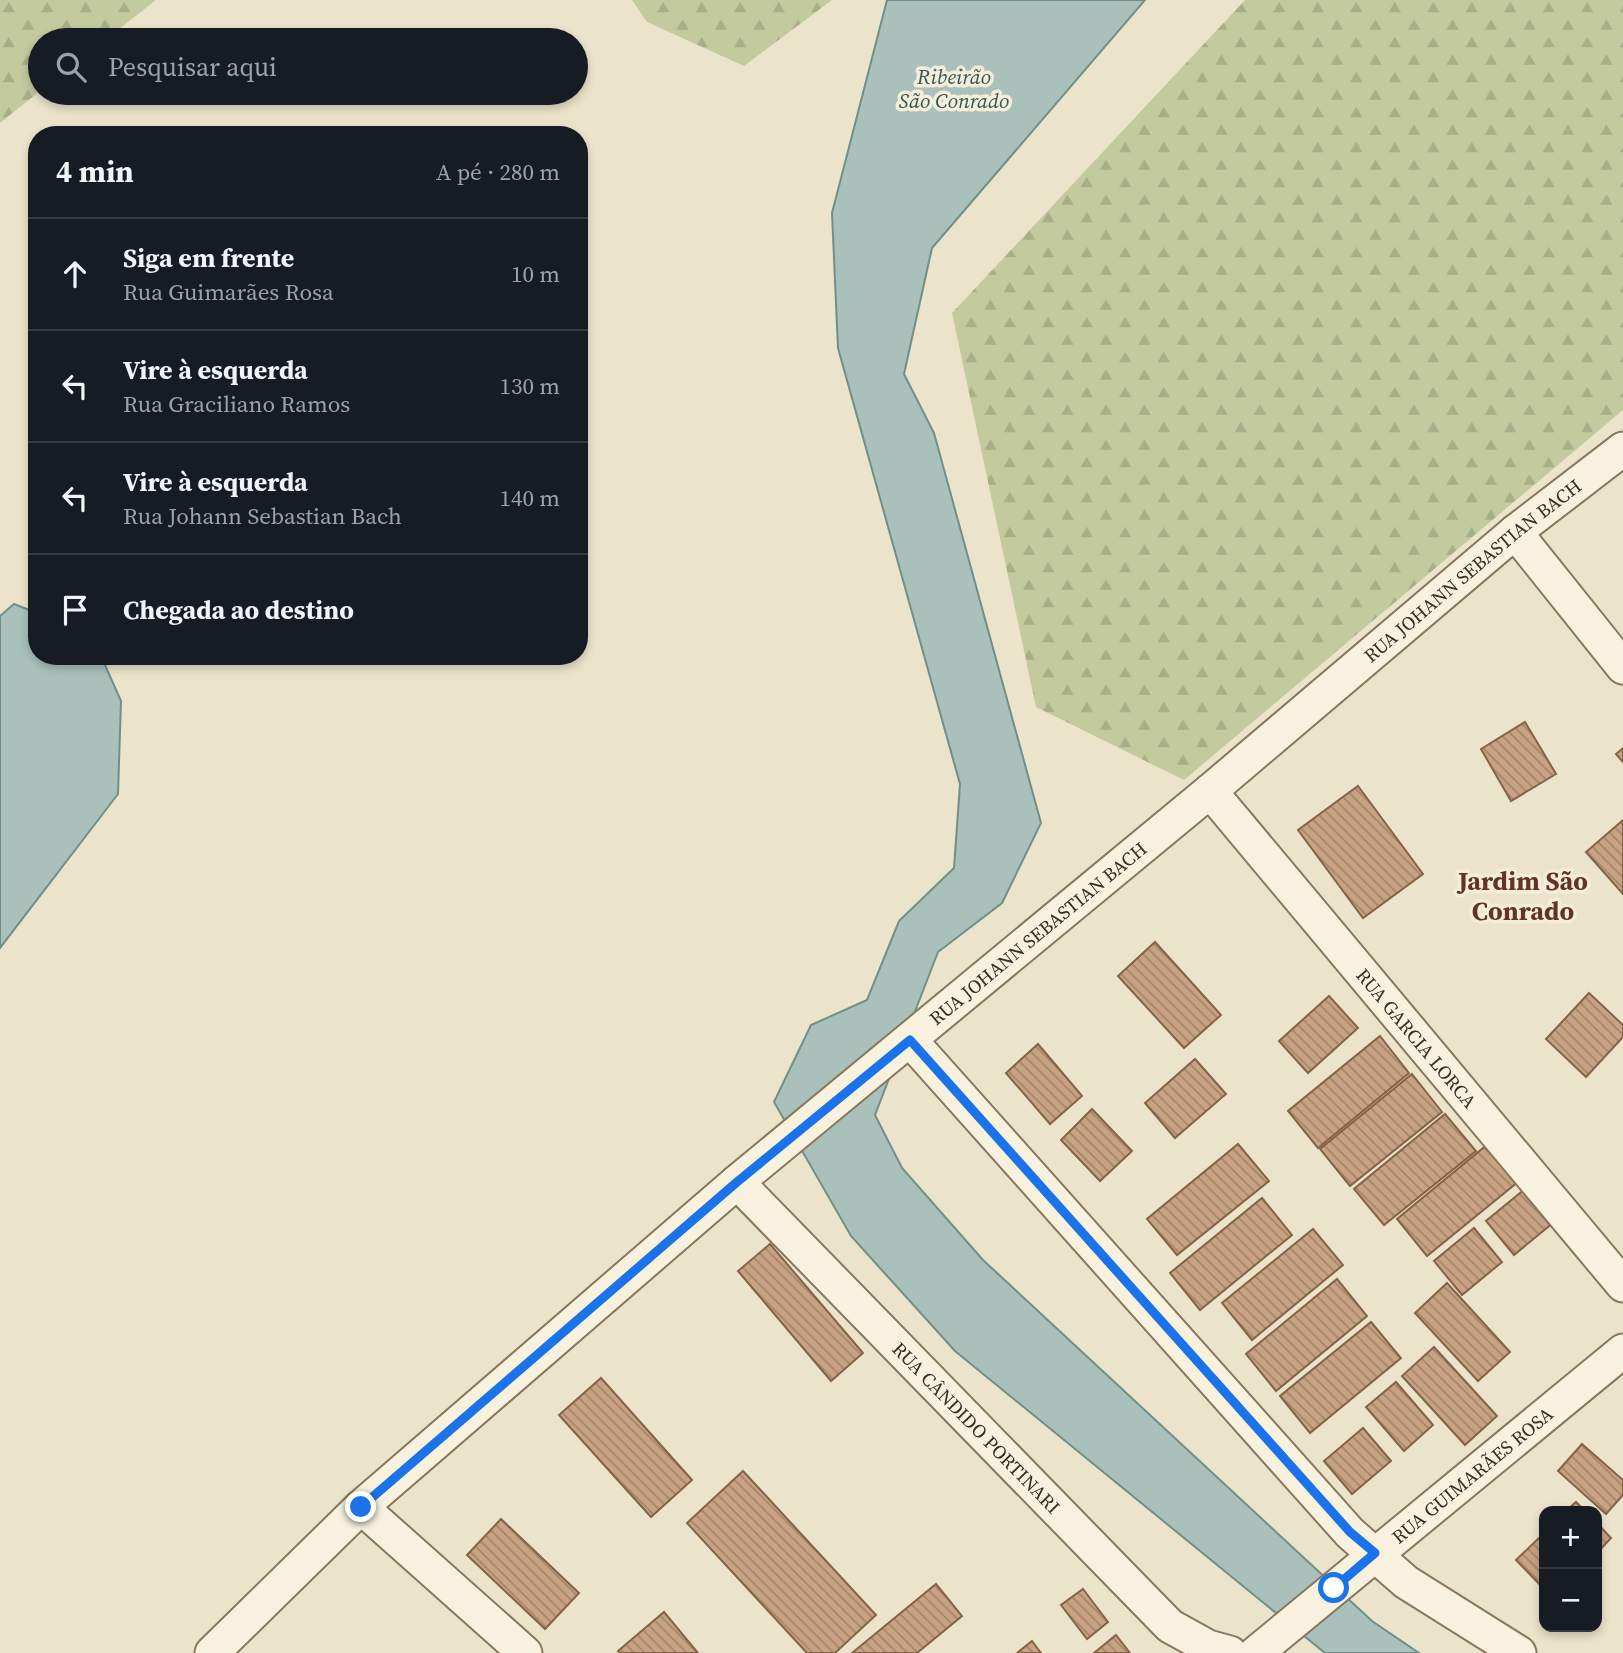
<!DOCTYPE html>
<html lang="pt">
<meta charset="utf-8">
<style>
body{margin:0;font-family:"Source Serif 4",serif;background:#20242c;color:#f1f3f6}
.controls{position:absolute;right:21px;bottom:21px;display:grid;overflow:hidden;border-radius:14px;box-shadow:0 4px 10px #0003}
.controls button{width:63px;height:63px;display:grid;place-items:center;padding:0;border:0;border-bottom:2px solid #363941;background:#171b24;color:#f1f3f6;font:35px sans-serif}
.stop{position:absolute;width:21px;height:21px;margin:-16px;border:5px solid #1a73e8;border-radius:50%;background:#fff}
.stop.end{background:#1a73e8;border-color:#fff;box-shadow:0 2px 7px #0008}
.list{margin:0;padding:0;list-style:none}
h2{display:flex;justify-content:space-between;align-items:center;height:91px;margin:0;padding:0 28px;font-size:30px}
h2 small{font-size:23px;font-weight:400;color:#9ea1a6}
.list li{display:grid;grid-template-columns:46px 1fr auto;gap:21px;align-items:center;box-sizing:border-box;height:112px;padding:0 28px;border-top:2px solid #363941}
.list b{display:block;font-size:26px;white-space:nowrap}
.list p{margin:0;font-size:23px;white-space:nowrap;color:#9ea1a6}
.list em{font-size:23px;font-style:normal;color:#9ea1a6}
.icon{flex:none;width:38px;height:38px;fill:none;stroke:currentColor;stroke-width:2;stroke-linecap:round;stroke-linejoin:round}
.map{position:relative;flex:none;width:1623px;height:1653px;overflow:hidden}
.search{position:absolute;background:#171b24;box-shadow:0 4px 10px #0003;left:28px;top:28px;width:560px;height:77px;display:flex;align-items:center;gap:18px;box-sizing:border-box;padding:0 24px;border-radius:38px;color:#9ea1a6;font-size:26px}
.panel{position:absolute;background:#171b24;box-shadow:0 4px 10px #0003;left:28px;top:126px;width:560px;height:539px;border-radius:28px}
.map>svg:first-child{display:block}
.forest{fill:url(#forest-firs)}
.water{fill:#aac1bb;stroke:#718f89;stroke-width:2}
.building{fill:url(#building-back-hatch);stroke:#856347;stroke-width:2}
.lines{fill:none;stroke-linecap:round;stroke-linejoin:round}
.minor-casing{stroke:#88775f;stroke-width:37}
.minor{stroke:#f7f1dd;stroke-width:33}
.route{stroke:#1a73e8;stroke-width:9}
.labels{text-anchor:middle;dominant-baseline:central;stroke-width:7;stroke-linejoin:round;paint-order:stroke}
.street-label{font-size:19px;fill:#392e22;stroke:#f4edd9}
.water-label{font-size:21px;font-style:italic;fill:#325857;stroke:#f4edd9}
.district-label{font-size:26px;font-weight:bold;fill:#633424;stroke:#f4edd9}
</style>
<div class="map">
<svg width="1623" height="1653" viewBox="0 0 1623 1653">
<defs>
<pattern id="forest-firs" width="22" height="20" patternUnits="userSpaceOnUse" patternTransform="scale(1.75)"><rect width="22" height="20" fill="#c3ca9e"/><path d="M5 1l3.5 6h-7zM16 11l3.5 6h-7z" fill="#a8ae88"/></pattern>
<pattern id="building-back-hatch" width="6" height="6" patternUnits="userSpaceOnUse" patternTransform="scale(1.75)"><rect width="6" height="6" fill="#c7a383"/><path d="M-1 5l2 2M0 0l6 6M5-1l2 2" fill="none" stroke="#a3856b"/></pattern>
</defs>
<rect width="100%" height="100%" fill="#ece4ca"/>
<!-- forest -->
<g class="forest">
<polygon points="0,0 156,0 105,40 40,40 40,91 0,123"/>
<polygon points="632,0 832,0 744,66 647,22"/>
<polygon points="1245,0 1623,0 1623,410 1184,780 1036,707 952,313"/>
</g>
<!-- water -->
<g class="water">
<polygon points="887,0 1145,0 932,248 904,374 934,433 1041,823 1002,903 938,952 875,1115 902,1168 983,1260 1372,1621 1419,1653 1325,1653 955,1351 851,1236 774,1102 811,1025 867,1000 899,921 954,868 960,784 838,348 832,213"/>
<polygon points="14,604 37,613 37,656 101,656 121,701 118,794 0,948 0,616"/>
</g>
<!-- building -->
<g class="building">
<polygon points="1525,722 1556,774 1511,801 1481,749"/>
<polygon points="1623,748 1623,762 1616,754"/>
<polygon points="1358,786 1423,874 1363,918 1298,830"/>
<polygon points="1623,820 1623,894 1586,852"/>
<polygon points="1155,942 1221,1015 1184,1048 1118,976"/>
<polygon points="1589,993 1623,1025 1623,1037 1586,1077 1546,1039"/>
<polygon points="1329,996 1358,1028 1308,1073 1279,1041"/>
<polygon points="1380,1036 1409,1073 1318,1148 1288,1111"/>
<polygon points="1038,1044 1082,1096 1050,1124 1006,1073"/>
<polygon points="1195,1059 1226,1094 1175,1138 1145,1103"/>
<polygon points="1412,1074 1442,1112 1350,1186 1320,1149"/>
<polygon points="1092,1109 1132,1151 1100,1181 1061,1140"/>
<polygon points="1445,1114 1476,1151 1384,1225 1354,1189"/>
<polygon points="1238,1144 1269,1181 1177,1255 1147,1219"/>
<polygon points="1488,1144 1519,1181 1427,1256 1397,1219"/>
<polygon points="1526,1188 1554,1222 1514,1255 1486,1221"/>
<polygon points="1262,1198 1292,1235 1200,1310 1170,1273"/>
<polygon points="1474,1228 1502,1262 1462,1295 1434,1261"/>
<polygon points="1313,1229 1343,1265 1252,1340 1222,1303"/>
<polygon points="770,1244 863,1353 831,1381 738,1271"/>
<polygon points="1337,1279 1367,1316 1276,1391 1246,1354"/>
<polygon points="1447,1283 1510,1352 1478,1381 1415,1313"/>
<polygon points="1371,1322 1401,1358 1310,1433 1280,1396"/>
<polygon points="1434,1347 1497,1416 1465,1445 1402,1376"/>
<polygon points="601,1378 692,1480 651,1517 559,1415"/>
<polygon points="1396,1382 1433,1425 1404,1451 1366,1407"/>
<polygon points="1363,1428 1391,1461 1352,1494 1324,1461"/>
<polygon points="1582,1444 1623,1480 1623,1495 1606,1514 1558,1471"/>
<polygon points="743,1471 876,1615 835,1653 807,1653 687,1523"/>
<polygon points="1576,1502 1585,1511 1566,1511"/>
<polygon points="501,1519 579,1593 545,1629 467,1555"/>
<polygon points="1597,1523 1611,1538 1597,1553"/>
<polygon points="1544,1533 1544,1589 1516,1560"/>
<polygon points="936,1584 962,1616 917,1653 852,1653"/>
<polygon points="1083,1589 1108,1622 1087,1639 1061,1605"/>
<polygon points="664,1612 698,1653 620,1653 618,1651"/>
<polygon points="1116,1635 1130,1653 1094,1653"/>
<polygon points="1032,1641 1041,1653 1017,1653"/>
</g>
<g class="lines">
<!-- minor casing -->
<g class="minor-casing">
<g id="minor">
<polyline points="1515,532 1623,667"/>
<path id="s1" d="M1210,791L1623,1285"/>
<polyline points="910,1040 1350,1533 1406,1582 1519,1653"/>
<path id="s2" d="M737,1182L1170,1626L1208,1647L1230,1653"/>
<polyline points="361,1507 525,1653"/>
<path id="s3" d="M212,1653L361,1507L737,1182L1210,791L1515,532L1623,449"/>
<path id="s4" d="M1256,1653L1623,1351"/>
</g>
</g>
<!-- minor -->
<use href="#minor" class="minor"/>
</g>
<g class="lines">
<!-- route -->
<polyline class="route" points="361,1507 737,1182 910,1040 1350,1532 1375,1553 1334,1588"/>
</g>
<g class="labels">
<!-- street labels -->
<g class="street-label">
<text stroke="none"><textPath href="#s3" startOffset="1662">RUA JOHANN SEBASTIAN BACH</textPath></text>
<text stroke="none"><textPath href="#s3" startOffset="1096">RUA JOHANN SEBASTIAN BACH</textPath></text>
<text stroke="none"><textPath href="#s1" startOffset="322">RUA GARCIA LORCA</textPath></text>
<text stroke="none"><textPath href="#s2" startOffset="343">RUA CÂNDIDO PORTINARI</textPath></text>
<text stroke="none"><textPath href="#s4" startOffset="280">RUA GUIMARÃES ROSA</textPath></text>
</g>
<!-- water labels -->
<g class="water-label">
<text x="954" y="76">Ribeirão<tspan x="954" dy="24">São Conrado</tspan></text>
</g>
<!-- district labels -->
<g class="district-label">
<text x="1523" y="881">Jardim São<tspan x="1523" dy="30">Conrado</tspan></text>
</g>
</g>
</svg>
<div class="controls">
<button>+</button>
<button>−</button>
</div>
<div class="stop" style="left:1334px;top:1588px"></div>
<div class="stop end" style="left:361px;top:1507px"></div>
<div class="search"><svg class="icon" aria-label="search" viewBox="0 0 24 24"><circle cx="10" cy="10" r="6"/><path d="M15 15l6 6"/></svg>Pesquisar aqui</div>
<section class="panel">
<h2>4 min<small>A pé · 280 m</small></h2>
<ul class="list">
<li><svg class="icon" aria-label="ahead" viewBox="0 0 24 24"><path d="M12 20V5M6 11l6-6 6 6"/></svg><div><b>Siga em frente</b><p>Rua Guimarães Rosa</p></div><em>10 m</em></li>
<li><svg class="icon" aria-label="left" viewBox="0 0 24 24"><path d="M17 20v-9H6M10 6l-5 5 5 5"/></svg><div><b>Vire à esquerda</b><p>Rua Graciliano Ramos</p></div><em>130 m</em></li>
<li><svg class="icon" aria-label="left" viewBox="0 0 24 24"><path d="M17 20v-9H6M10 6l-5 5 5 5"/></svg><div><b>Vire à esquerda</b><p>Rua Johann Sebastian Bach</p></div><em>140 m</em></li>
<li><svg class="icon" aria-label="arrive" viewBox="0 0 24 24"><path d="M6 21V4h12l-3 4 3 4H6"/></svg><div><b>Chegada ao destino</b></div></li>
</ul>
</section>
</div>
